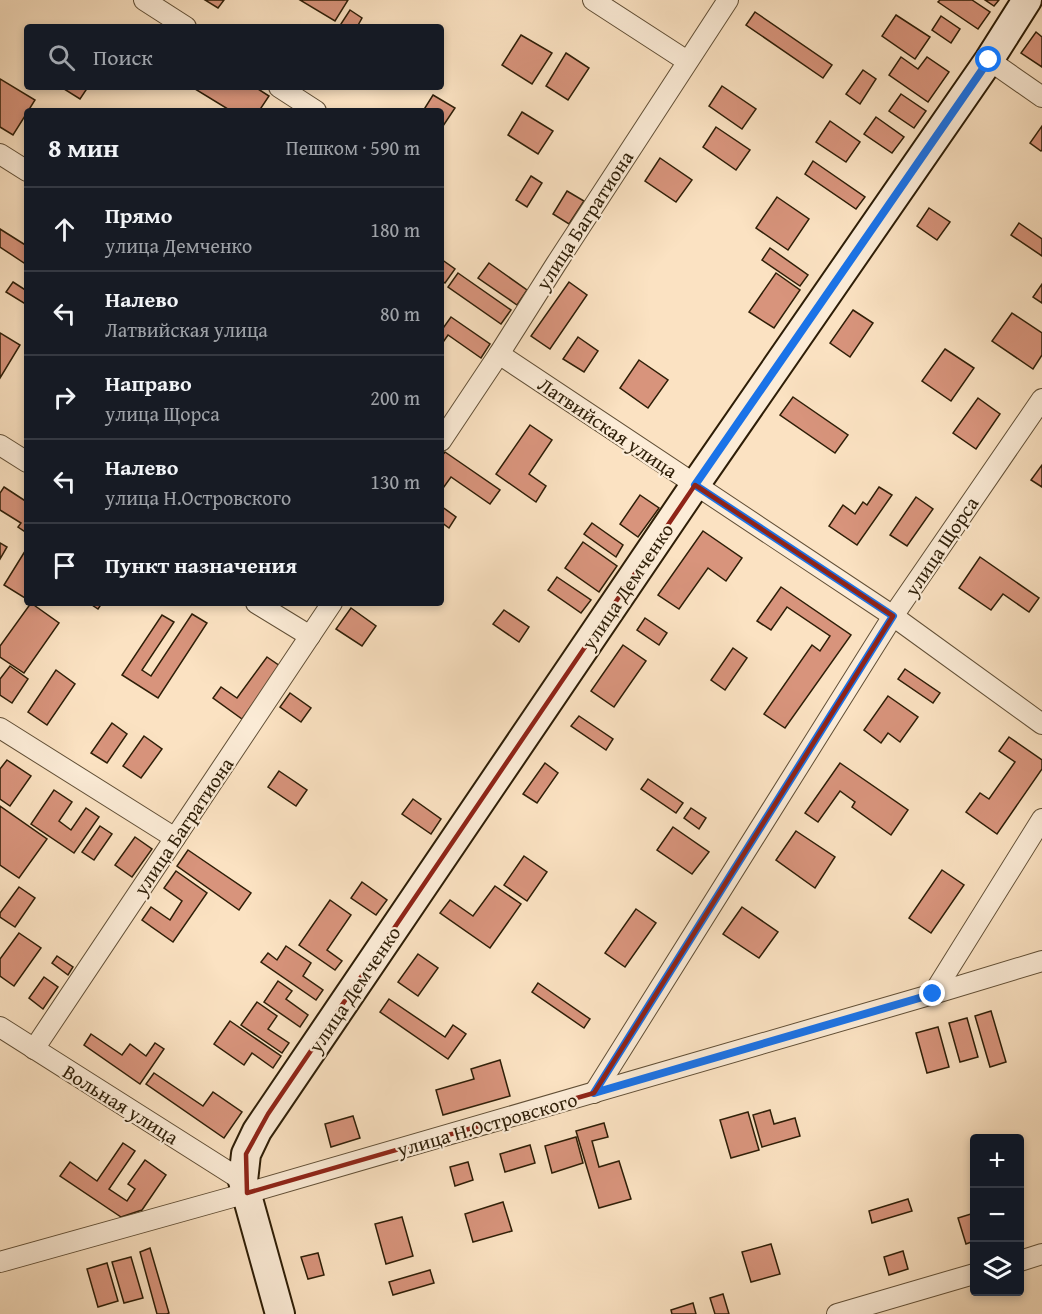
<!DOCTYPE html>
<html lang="ru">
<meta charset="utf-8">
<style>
body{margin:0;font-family:"Gentium Book Plus",serif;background:#20242c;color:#f1f3f6}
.controls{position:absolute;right:18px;bottom:18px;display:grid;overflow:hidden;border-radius:6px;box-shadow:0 3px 9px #0003}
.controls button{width:54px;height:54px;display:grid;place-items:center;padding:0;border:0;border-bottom:2px solid #363941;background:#171b24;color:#f1f3f6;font:30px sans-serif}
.stop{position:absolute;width:18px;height:18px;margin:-14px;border:4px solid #1a73e8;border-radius:50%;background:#fff}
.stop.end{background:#1a73e8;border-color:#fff;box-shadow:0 2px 6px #0008}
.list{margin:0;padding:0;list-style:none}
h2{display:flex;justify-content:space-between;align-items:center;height:78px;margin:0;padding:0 24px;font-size:26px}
h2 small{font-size:20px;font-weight:400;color:#9ea1a6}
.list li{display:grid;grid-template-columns:39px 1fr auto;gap:18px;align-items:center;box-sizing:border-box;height:84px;padding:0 24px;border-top:2px solid #363941}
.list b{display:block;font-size:22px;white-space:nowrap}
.list p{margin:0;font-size:20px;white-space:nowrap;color:#9ea1a6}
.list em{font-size:20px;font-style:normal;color:#9ea1a6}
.icon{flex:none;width:33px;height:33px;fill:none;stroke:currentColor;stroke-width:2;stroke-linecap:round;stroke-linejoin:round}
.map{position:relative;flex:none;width:1042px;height:1314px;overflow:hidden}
.search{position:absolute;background:#171b24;box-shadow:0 3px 9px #0003;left:24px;top:24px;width:420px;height:66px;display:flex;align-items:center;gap:15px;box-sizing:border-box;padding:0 21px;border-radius:6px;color:#9ea1a6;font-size:22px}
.panel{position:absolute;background:#171b24;box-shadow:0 3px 9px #0003;left:24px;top:108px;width:420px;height:498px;border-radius:6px}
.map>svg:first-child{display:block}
.building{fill:#d8947c;stroke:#2e1e07;stroke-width:1.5}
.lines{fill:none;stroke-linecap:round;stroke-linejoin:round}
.street-casing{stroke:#614f36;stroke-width:22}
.secondary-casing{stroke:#2e1e07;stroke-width:32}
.street{stroke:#fcecd7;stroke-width:20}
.secondary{stroke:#fcecd7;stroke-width:28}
.route{stroke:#1a73e8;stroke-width:8}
.marked{fill:none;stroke:#8f2418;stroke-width:4.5;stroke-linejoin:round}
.labels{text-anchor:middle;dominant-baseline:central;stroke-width:4.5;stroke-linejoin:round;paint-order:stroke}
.street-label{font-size:20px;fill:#2e1e07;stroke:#fcecd7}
</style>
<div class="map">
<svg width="1042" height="1314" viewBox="0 0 1042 1314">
<rect width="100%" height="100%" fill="#fbe2c2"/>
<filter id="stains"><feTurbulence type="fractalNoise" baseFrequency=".00333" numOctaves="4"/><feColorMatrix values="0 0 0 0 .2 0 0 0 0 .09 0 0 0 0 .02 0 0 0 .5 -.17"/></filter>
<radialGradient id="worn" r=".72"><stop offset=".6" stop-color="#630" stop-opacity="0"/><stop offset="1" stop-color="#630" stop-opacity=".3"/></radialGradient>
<!-- building -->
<g class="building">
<polygon points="205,0 224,0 218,8"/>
<polygon points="300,0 348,0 335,21"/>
<polygon points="940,0 972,0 990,12 978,29 938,2"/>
<polygon points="985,0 999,0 994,6"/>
<polygon points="350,10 362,18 357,27 339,27"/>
<polygon points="755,12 832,65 823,78 746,25"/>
<polygon points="896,15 930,37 915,59 882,36"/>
<polygon points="941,16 960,29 951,43 932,30"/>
<polygon points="1036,32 1042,37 1042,67 1021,53"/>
<polygon points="521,35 552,53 532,84 502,65"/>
<polygon points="566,53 589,68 568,100 546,86"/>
<polygon points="901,57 918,69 927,57 949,72 928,102 889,75"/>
<polygon points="863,70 876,79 860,104 846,94"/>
<polygon points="0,79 35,100 13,135 0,127"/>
<polygon points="722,86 756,109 742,129 709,106"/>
<polygon points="65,87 88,87 80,99 64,89"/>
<polygon points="196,87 255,87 269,96 259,111 231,111 195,89"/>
<polygon points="901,94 926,111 914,128 889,111"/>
<polygon points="433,95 455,108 441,129 441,111 423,111"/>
<polygon points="522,112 553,131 538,154 508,135"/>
<polygon points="876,117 904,137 892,153 864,134"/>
<polygon points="830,121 860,142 846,162 816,142"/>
<polygon points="1042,126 1042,150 1041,151 1030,143"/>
<polygon points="716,127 750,150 736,170 703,147"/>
<polygon points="660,158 692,180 676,202 645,181"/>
<polygon points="813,161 865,197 856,209 805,174"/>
<polygon points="531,176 542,183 527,207 516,200"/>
<polygon points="567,191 584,201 569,224 553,214"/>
<polygon points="777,197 809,219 788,250 756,228"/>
<polygon points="929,208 950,222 937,240 917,226"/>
<polygon points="1019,223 1042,239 1042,256 1011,235"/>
<polygon points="0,229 27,246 27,258 24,263 0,247"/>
<polygon points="770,248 808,275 800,286 762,260"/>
<polygon points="441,259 455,269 445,283 441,280"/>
<polygon points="489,263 527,290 517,305 478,278"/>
<polygon points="458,273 511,310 501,324 448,287"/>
<polygon points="776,273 800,290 774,328 749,312"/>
<polygon points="13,282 27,291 27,305 6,292"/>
<polygon points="569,282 587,295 550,349 531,336"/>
<polygon points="1042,284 1042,303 1033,297"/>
<polygon points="853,310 873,323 850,357 830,343"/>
<polygon points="1012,313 1042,333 1042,355 1033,369 992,341"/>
<polygon points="451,317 490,344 481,358 448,335 441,345 441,331"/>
<polygon points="0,333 20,345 0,378"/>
<polygon points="578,337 598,351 584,372 563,359"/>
<polygon points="945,349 974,368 951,401 922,381"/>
<polygon points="639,360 668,380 648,408 620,388"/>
<polygon points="793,397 848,435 835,453 780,415"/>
<polygon points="978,398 1000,414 976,449 953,433"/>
<polygon points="530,425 552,440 529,474 546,486 536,502 496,474"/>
<polygon points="445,452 500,490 490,504 451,477 441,491 441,457"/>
<polygon points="1042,465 1042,487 1031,480"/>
<polygon points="4,487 27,502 27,533 18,527 21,523 0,510 0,493"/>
<polygon points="879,487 892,495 857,545 829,526 843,505 855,514 863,502 867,505"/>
<polygon points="640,495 659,508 638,537 620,524"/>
<polygon points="916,497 933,509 907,546 890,535"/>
<polygon points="441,506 456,517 449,528 441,522"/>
<polygon points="592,523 623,545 616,557 584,534"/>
<polygon points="703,531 742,558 726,581 708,568 679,609 658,595"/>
<polygon points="583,542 617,566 599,592 565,568"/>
<polygon points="0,543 7,547 0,559"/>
<polygon points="27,548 27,595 25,598 4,585"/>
<polygon points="980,557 1039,598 1029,612 1003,594 991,610 959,588"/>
<polygon points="557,577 591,600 581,613 548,590"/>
<polygon points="781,587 851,635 785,728 764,714 812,645 820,651 830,636 787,607 771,630 757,621"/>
<polygon points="31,603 59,623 24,673 0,657 0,646"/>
<polygon points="89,603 102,603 98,609"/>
<polygon points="351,608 376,626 362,646 336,629"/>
<polygon points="504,610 529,627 519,642 493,624"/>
<polygon points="192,614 207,623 158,698 122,675 162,615 174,622 142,670 151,676"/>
<polygon points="645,618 667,633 659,645 637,630"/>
<polygon points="623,645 646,661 614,707 591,691"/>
<polygon points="733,648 747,658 725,690 711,680"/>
<polygon points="267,657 280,666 242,719 213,698 221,687 237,698"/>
<polygon points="10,666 28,679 12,703 0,695 0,679"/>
<polygon points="905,669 940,693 933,703 898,679"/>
<polygon points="56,670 75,684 47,725 28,712"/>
<polygon points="290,693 311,708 301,722 280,707"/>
<polygon points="888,696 918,717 900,742 888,733 881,743 864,730"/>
<polygon points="579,716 613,739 606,750 571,726"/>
<polygon points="112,723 127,734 107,763 91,753"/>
<polygon points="144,736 162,749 141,778 123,766"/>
<polygon points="1009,737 1042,760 1042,769 997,834 966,812 980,793 989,799 1015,762 999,751"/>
<polygon points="7,760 31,776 10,806 0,799 0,769"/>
<polygon points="545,763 558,773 537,803 523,794"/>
<polygon points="840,763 908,810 891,835 852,807 855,802 840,791 818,822 805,813"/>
<polygon points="279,771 307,790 296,806 268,787"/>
<polygon points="648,779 683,803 676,813 641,789"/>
<polygon points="54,790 72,802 59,821 71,830 86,808 99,817 74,853 31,824"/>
<polygon points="413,799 441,819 431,834 402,814"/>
<polygon points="0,806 47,839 19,878 0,865"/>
<polygon points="691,808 706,818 699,829 684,818"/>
<polygon points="100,826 112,834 94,860 82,852"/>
<polygon points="673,827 709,852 692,874 657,850"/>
<polygon points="796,831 835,857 815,888 776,860"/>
<polygon points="135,837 152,849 132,877 115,865"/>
<polygon points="188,850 251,893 239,910 177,866"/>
<polygon points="524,856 547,872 527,901 504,885"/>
<polygon points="942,870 964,885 931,933 909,918"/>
<polygon points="176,871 207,893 173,942 142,920 151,907 170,920 182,901 164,888"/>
<polygon points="362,882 387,900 376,915 351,898"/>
<polygon points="495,886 521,904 490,948 440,913 450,900 473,916"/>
<polygon points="19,887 35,898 15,927 0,917 0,913"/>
<polygon points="330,900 351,915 327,950 342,961 335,970 299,945"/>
<polygon points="742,907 778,932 759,958 723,934"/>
<polygon points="636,909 656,923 625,967 605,953"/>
<polygon points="19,933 41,948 14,986 0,976 0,959"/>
<polygon points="286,946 311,963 303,976 323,990 316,1000 261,962 268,953 277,960"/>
<polygon points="418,954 438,968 418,996 398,982"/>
<polygon points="57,956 73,967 68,975 52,963"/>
<polygon points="44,977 58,987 43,1009 29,998"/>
<polygon points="278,981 292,991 286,999 308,1015 300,1027 264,1002"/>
<polygon points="538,983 590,1019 584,1028 532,992"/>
<polygon points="389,999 445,1037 453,1025 466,1034 448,1059 380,1012"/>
<polygon points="257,1002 277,1016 268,1029 289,1043 282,1053 241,1025"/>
<polygon points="991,1011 1006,1062 990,1067 975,1016"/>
<polygon points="967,1018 978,1057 960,1062 949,1023"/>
<polygon points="230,1021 281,1056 273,1068 252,1053 244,1065 214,1044"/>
<polygon points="938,1027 949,1067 927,1073 916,1033"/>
<polygon points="91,1034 122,1055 130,1044 146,1056 155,1043 164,1049 140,1084 84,1045"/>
<polygon points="500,1060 510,1096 443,1115 436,1090 474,1079 471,1069"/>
<polygon points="154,1073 203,1106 213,1092 242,1112 224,1138 146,1084"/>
<polygon points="770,1110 774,1124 795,1118 800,1136 762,1147 753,1115"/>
<polygon points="748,1112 759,1150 731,1158 720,1120"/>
<polygon points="353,1116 360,1138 331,1147 325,1124"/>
<polygon points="604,1123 608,1137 592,1141 599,1167 619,1161 631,1199 599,1208 576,1131"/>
<polygon points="576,1137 583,1163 552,1173 545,1146"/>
<polygon points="123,1143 135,1151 109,1189 127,1201 135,1189 128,1184 145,1160 166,1175 142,1210 121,1217 60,1176 70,1162 97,1181"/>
<polygon points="530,1145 535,1163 505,1172 500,1154"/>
<polygon points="468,1162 473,1180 455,1186 450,1167"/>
<polygon points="908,1199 912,1211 872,1223 869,1211"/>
<polygon points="503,1202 512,1231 473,1242 465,1214"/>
<polygon points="974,1213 974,1241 966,1244 958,1218"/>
<polygon points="402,1217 413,1256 386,1264 375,1224"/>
<polygon points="771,1244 780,1274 751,1282 742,1252"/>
<polygon points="150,1248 169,1313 167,1314 157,1314 140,1252"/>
<polygon points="903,1251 908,1269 889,1275 884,1257"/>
<polygon points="318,1253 324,1275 308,1279 301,1257"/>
<polygon points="131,1257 143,1298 124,1303 112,1262"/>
<polygon points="107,1263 118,1301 98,1307 87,1269"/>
<polygon points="430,1270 434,1283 393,1295 389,1282"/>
<polygon points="723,1294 729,1314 715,1314 710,1298"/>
<polygon points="693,1303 696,1314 672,1314 671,1310"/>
</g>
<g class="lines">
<!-- street casing -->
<g class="street-casing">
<g id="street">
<polyline points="144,0 186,27"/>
<polyline points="593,0 687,61"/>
<polyline points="989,60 1042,97"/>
<polyline points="279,87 316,111"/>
<polyline points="0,154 27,171"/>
<polyline points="499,354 893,616 1042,724"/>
<polyline points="441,441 499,354 556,264 728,0"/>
<polyline points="0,445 27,462"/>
<polyline points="256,603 310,636"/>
<polyline points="0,728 175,838"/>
<polyline points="933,994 1042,819"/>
<polyline points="0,1027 243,1181"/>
<polyline points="34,1049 332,603"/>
<polyline points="594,1093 893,616 1042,399"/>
<polyline points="1020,1261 1042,1254"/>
<polyline points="0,1262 247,1193 933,994 1042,961"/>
<polyline points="837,1314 974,1274"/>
</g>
</g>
<!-- secondary casing -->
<g class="secondary-casing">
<polyline id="secondary" points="280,1314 243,1181 246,1154 257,1131 695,485 989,60 1027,0"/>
</g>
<!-- street -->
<use href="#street" class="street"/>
<!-- secondary -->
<use href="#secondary" class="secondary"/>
</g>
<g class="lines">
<!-- route -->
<polyline class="route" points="933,994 594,1093 893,616 695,485 989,60"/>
</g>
<!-- marked area -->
<path class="marked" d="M695,485L893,616L594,1093L247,1193L246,1154L268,1114Z"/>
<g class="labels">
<!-- street labels -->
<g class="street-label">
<text transform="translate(584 220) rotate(-57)">улица Багратиона</text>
<text transform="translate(608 427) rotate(34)">Латвийская улица</text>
<text transform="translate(941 546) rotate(-56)">улица Щорса</text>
<text transform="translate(627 586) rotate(-56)">улица Демченко</text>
<text transform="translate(183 826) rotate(-56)">улица Багратиона</text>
<text transform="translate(354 989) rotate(-56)">улица Демченко</text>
<text transform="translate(121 1104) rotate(32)">Вольная улица</text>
<text transform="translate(487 1124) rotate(-16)">улица Н.Островского</text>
</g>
</g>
<rect width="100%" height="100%" filter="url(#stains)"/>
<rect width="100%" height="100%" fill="url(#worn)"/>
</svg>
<div class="controls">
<button>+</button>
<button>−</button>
<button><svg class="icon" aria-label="layers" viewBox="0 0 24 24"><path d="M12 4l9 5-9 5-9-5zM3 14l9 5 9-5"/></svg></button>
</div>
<div class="stop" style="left:989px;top:60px"></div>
<div class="stop end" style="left:933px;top:994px"></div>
<div class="search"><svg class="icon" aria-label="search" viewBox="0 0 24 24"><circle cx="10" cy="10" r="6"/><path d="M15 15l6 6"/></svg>Поиск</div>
<section class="panel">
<h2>8 мин<small>Пешком · 590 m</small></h2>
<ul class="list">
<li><svg class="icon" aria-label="ahead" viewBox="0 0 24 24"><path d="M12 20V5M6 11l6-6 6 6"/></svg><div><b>Прямо</b><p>улица Демченко</p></div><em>180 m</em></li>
<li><svg class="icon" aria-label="left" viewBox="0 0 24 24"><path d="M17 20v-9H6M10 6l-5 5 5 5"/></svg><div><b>Налево</b><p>Латвийская улица</p></div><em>80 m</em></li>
<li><svg class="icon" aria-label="right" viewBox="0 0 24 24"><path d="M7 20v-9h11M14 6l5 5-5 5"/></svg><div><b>Направо</b><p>улица Щорса</p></div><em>200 m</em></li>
<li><svg class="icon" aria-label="left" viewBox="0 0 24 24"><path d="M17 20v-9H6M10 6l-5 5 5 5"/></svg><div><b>Налево</b><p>улица Н.Островского</p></div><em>130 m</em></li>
<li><svg class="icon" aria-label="arrive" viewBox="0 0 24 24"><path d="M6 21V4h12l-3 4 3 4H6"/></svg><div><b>Пункт назначения</b></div></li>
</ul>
</section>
</div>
